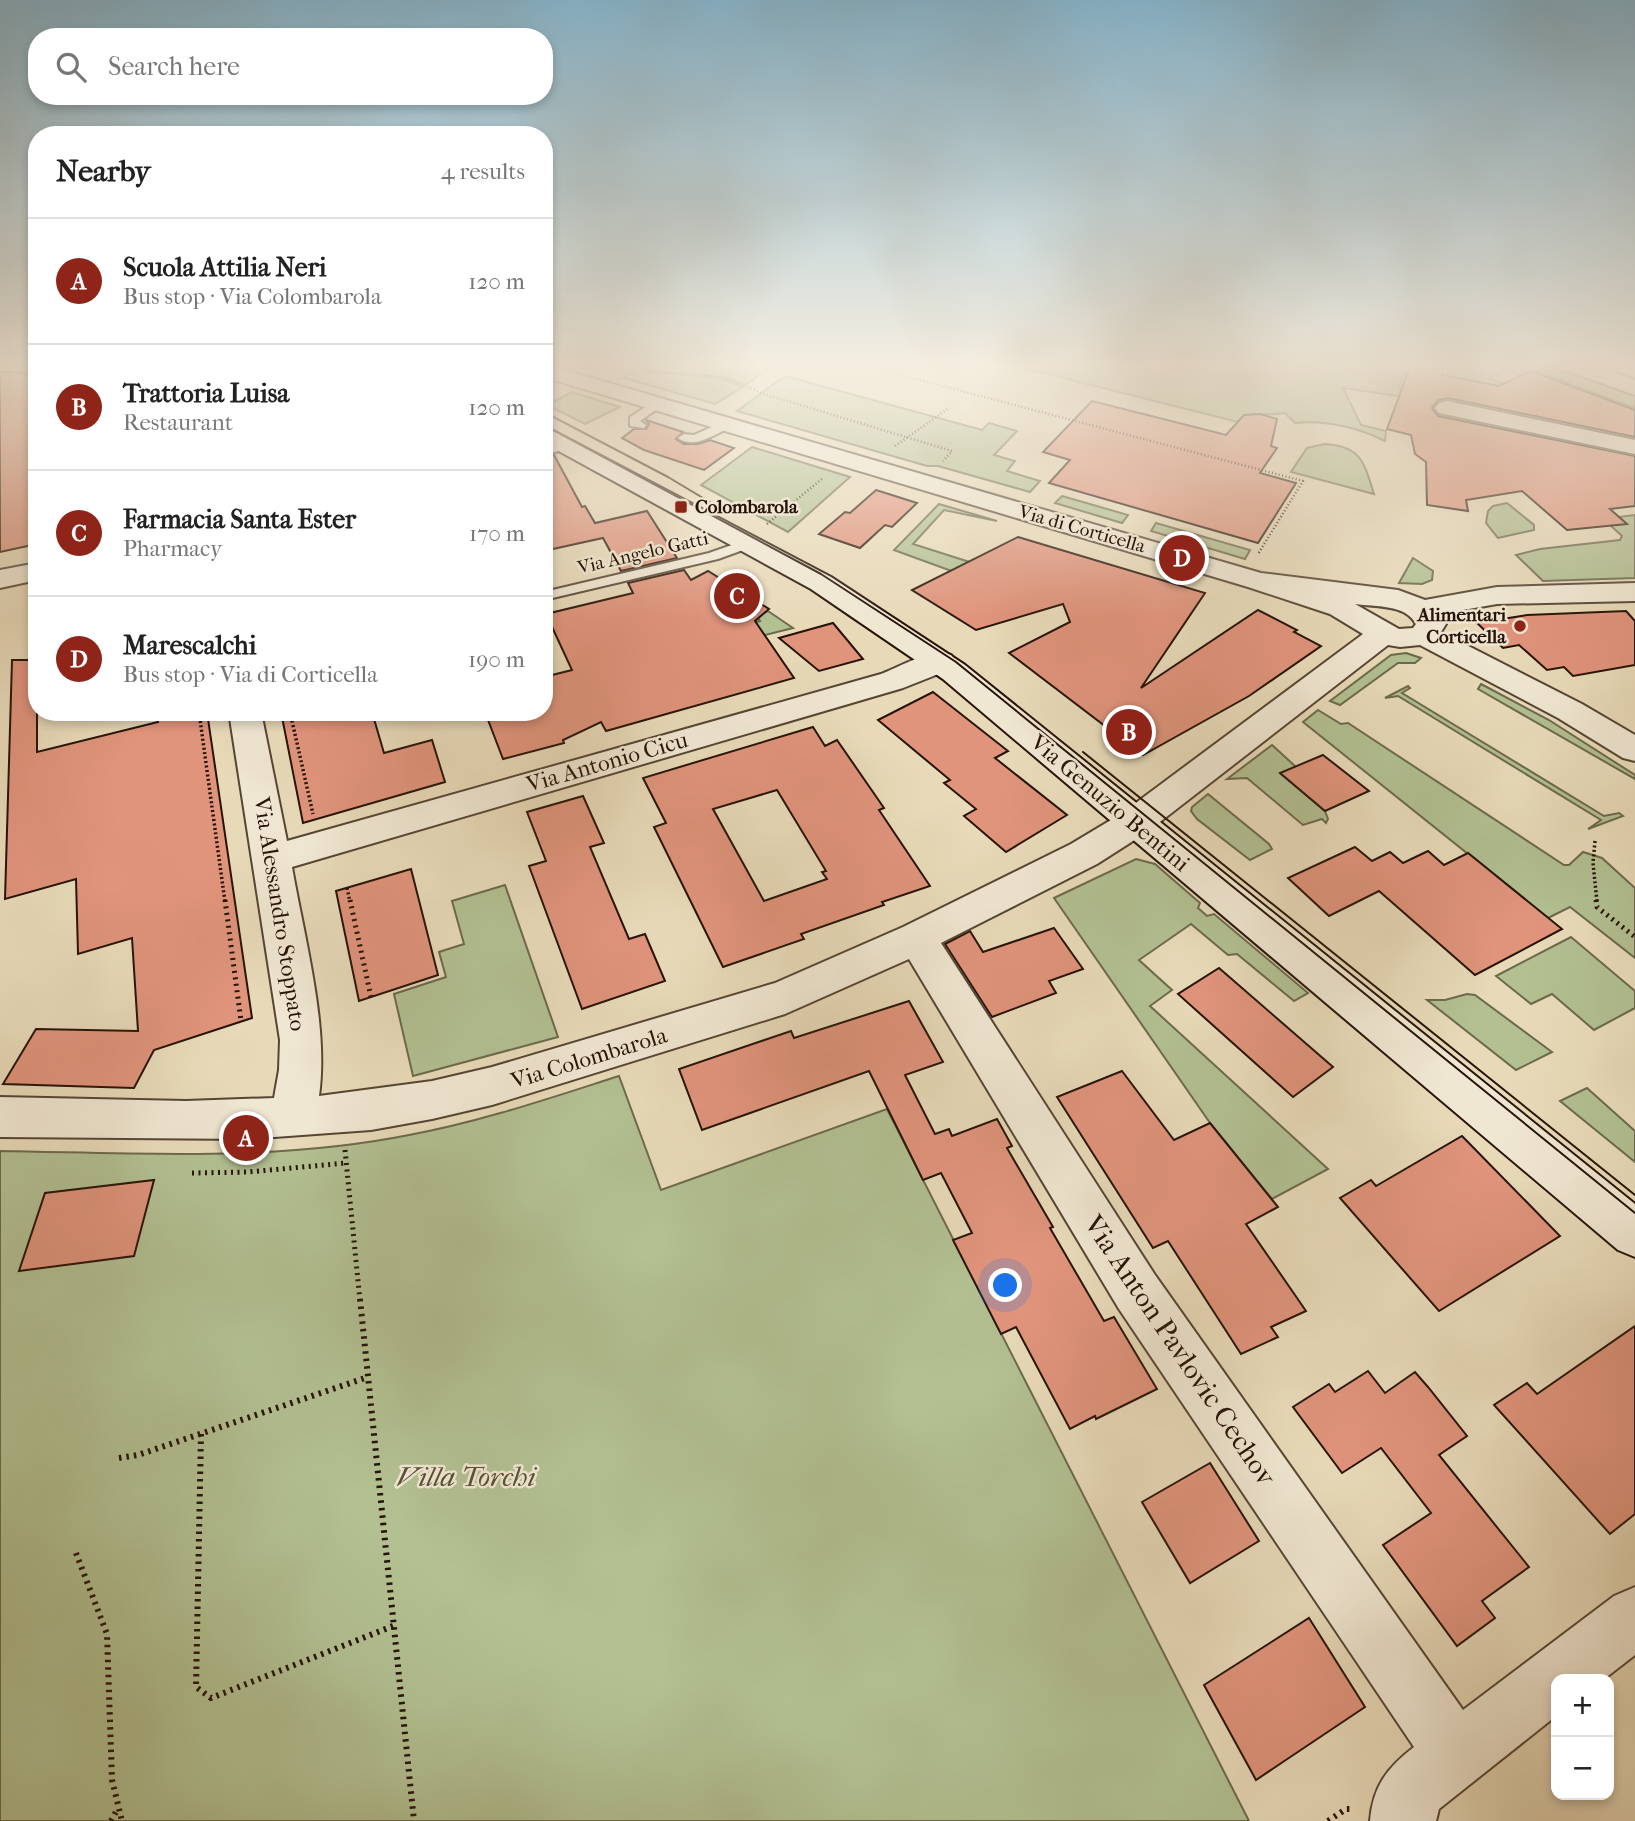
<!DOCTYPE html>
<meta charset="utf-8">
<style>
body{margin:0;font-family:"IM FELL French Canon",serif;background:#f6f6f6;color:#222}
.controls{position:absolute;right:21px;bottom:21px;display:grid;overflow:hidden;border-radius:14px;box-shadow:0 4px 10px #0003}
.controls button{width:63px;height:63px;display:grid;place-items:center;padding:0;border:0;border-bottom:2px solid #e0e0e0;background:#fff;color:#222;font:35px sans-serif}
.you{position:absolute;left:1006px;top:1286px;width:24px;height:24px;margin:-18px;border:5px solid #fff;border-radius:50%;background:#1a73e8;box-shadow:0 0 0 10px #1a73e833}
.badge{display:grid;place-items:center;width:46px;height:46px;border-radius:50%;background:#8f2418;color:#fff;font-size:23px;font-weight:700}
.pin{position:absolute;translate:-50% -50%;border:4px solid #fff;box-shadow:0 2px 7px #0006}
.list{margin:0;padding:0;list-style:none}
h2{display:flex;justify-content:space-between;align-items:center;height:91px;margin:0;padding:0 28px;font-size:30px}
h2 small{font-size:23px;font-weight:400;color:#767676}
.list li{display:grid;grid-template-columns:46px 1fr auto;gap:21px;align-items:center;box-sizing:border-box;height:126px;padding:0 28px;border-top:2px solid #e0e0e0}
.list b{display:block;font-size:26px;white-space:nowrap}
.list p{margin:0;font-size:23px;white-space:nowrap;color:#767676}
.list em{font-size:23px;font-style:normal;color:#767676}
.icon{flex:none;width:38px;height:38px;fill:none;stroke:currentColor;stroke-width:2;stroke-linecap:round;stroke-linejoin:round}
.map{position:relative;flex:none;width:1635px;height:1821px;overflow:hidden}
.search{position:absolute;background:#fff;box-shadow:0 4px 10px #0003;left:28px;top:28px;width:525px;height:77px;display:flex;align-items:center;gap:18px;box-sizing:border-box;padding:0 24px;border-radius:28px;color:#767676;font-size:26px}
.panel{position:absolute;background:#fff;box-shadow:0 4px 10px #0003;left:28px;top:126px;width:525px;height:595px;border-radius:28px}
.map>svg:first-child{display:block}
.green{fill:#b2c092;stroke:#6c6a4c;stroke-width:2}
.building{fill:#e0947c;stroke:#261306;stroke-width:2;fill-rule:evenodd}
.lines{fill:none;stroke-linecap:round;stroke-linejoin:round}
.lane-casing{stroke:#564533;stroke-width:4}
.street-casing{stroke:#564533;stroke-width:4}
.secondary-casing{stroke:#261306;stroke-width:4}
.path-far3{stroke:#261306;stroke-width:2.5;stroke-dasharray:1 2.5;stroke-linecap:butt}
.path-far2{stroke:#261306;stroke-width:3.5;stroke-dasharray:2 2.5;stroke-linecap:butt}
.path-far1{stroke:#261306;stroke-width:5;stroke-dasharray:2 4.5;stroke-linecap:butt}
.path{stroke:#261306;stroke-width:6;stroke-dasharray:2.5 5;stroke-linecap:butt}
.lane{fill:#f0e7d2;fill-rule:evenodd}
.street{fill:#f0e7d2;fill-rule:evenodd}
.secondary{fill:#f0e7d2;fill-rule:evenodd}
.tram{stroke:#261306;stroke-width:2}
.poi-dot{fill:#8f2418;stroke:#f0e7d2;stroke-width:2.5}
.labels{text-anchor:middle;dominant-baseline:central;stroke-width:5;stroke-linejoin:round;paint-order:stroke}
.far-poi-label{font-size:19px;font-weight:bold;fill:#261306;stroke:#f0e7d2;text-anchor:start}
.far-street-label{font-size:19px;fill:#261306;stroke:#f0e7d2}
.street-label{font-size:23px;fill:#261306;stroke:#f0e7d2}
.near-street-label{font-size:28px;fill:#261306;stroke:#f0e7d2}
.near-park-label{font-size:28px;font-style:italic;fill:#575037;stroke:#f0e7d2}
</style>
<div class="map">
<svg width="1635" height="1821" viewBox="0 0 1635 1821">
<rect width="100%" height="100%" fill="#e8dab9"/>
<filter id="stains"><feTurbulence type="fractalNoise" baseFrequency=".00286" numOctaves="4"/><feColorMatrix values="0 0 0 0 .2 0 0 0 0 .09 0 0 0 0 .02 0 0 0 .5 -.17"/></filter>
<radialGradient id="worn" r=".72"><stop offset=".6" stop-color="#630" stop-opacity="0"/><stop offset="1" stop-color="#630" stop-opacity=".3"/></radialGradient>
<!-- green -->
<g class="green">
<polygon points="623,364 775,364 745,385 725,377 661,372"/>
<path d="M1008,364H1294L1296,367L1407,364L1399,388L1442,396L1440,402L1343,388L1361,425L1386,431L1385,441C1356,427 1327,420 1295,423L1285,413C1271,416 1256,412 1243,417L1242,423Z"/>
<polygon points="1438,364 1553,364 1635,394 1635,408 1533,370 1521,376 1505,370 1490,378 1511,387 1511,393 1447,376 1449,366"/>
<polygon points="634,370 720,378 743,387 715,404 624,378"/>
<polygon points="785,376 982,430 989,423 1017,431 994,455 1015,461 1007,471 1040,481 1030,492 938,466 927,466 737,411"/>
<polygon points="572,392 620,407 585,424 547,405"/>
<path d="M1324,444C1362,446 1364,463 1374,494L1291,472L1307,448Z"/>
<polygon points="752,447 850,477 788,532 701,485"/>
<polygon points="1062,496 1128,515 1122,523 1055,503"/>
<polygon points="1507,503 1534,525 1534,530 1498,538 1486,523 1488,511 1493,506"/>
<polygon points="939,504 997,521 944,510 913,544 1020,578 1009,592 894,550"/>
<polygon points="1635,515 1635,578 1543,581 1516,555 1540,549 1620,540 1622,536 1610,525 1626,524 1619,517"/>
<polygon points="1156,523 1250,550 1245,559 1151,531"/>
<polygon points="1413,558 1433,571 1432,580 1422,584 1399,583"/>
<polygon points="768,611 793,628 745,640 737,627 760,621 757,616"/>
<polygon points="1406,653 1421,658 1415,663 1398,663 1340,705 1330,701 1391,655"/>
<polygon points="1481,684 1549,720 1635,775 1635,779 1478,689"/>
<polygon points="1408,686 1410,688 1402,693 1604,816 1619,813 1623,816 1588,829 1601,820 1398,696 1385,698"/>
<polygon points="1318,710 1341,724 1348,723 1564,865 1569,865 1583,852 1602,858 1635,888 1635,958 1570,907 1548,918 1303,722"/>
<polygon points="1272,745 1296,767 1281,774 1325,811 1328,819 1326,823 1322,819 1303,825 1247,778 1227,779"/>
<polygon points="1208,794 1269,844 1272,849 1250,860 1197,819 1191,811 1192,807"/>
<polygon points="1136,859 1155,864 1200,903 1198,908 1207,916 1214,914 1308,993 1294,1001 1237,954 1228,955 1191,924 1139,960 1172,990 1150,1006 1328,1169 1272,1199 1210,1123 1054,898"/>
<polygon points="505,885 558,1037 413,1076 394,994 446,977 439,952 464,944 452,901"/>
<polygon points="1571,937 1635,991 1635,1008 1594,1030 1552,994 1531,1004 1496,976"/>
<polygon points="1467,994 1475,995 1552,1052 1516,1070 1427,1000 1445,1000"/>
<path d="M619,1076L661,1190L887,1109L1249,1821H0V1151C136,1153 274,1162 409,1135C480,1122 550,1098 619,1076Z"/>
<polygon points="1587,1088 1635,1131 1635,1162 1560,1101"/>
</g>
<!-- building -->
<g class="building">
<polygon points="1411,364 1445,364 1442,375 1499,386 1531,371 1635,410 1635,437 1448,398 1438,400 1432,408 1438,416 1635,456 1635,506 1610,509 1627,524 1567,530 1522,491 1466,500 1468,511 1427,505 1426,462 1415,454 1411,435 1387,429"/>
<polygon points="0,372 37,373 37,544 0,552"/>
<polygon points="1092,401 1226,435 1244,415 1260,414 1277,419 1271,446 1277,448 1260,473 1296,483 1258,543 1049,483 1070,460 1043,452"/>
<polygon points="646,420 683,432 676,439 684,444 698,444 710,440 734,448 704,470 644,450 622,438 634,429 646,429 649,424"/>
<polygon points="554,455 582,507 585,506 595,523 647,511 677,558 621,571 603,538 544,551 544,457"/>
<polygon points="876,490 917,503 892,527 885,525 860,548 819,534 845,512 850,513"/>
<polygon points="1018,537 1205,593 1141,688 1258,610 1297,630 1294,632 1321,646 1249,696 1143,755 1009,653 1070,622 1063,604 976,630 912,590"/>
<polygon points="684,570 691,580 708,571 769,609 755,621 794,678 606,731 601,722 563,740 564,743 503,759 485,712 544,712 544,677 572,670 546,614 633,593 628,583"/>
<polygon points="1626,611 1635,621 1635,665 1573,676 1564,667 1547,670 1519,645 1503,648 1477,623 1527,615"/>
<polygon points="833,623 863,659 819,671 779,638"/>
<polygon points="12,660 37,660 37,752 158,722 157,712 207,712 252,1018 154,1050 134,1088 3,1084 36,1029 138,1031 132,938 78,954 76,879 5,899"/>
<polygon points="933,692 1008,751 995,758 1067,815 1006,852 964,816 976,809 944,783 950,780 878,720"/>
<polygon points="281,712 372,712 384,753 432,740 445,782 303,823"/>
<path d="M813,727L825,746L837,740L884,808L879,810L930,886L882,902L884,905L801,934L804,939L723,967L654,827L666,823L643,778ZM777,790L826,871L822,872L827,879L764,901L713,809Z"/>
<polygon points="1323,755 1369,791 1325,811 1280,773"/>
<polygon points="583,796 604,843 590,847 629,939 645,934 665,981 582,1009 529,866 546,861 527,812"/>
<polygon points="1355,847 1372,861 1390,852 1403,863 1428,851 1444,865 1468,853 1562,929 1475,975 1379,891 1329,916 1288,878"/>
<polygon points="411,869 438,975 359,1001 336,891"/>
<polygon points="1054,928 1083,969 1049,981 1056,993 992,1017 945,944 970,931 983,952"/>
<polygon points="1219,968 1333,1067 1293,1097 1178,994"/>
<polygon points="909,1001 943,1062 905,1075 935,1134 949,1129 952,1136 997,1119 1012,1146 1007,1148 1053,1227 1050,1228 1104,1321 1114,1317 1157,1389 1096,1419 1095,1416 1070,1429 1016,1327 1001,1334 953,1240 972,1233 941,1173 923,1180 869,1071 702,1130 679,1069 791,1031 794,1038"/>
<polygon points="1122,1071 1174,1140 1210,1123 1278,1207 1246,1224 1306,1311 1271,1327 1278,1337 1241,1354 1168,1241 1153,1248 1057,1097"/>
<polygon points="1462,1136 1560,1236 1439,1311 1340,1198 1371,1180 1376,1186"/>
<polygon points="154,1180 134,1256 19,1271 45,1193"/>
<polygon points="1635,1326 1635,1514 1610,1534 1494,1405 1527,1383 1537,1394"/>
<polygon points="1368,1371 1385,1393 1415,1372 1428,1387 1467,1436 1439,1455 1529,1567 1482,1601 1495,1618 1457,1646 1383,1545 1431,1513 1381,1448 1342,1473 1293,1407 1329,1384 1335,1392"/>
<polygon points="1210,1463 1259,1541 1190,1583 1142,1502"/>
<polygon points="1309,1618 1365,1707 1256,1780 1204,1685"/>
</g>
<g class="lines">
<!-- lane casing -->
<g class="lane-casing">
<g id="lane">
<polygon points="654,402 664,404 640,421 646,425 644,428 630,426 630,417"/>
<path d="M727,420L731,421V427C715,434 694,450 678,438L684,434L694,435Z"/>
<polygon points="566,441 572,445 570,448 544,455 544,447"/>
<polygon points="749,539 756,543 754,546 718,559 544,600 544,592 709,553"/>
</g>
</g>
<!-- street casing -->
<g class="street-casing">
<g id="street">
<path d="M544,364L1261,573L1398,590L1425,600L1497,587L1635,583V601L1497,604L1440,614L1446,624L1441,632L1582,704L1635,735V761L1623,758L1558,718L1420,645L1400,647L1388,645L1147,832L1097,864L941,943L1155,1275L1463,1710L1614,1596L1635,1587V1655L1604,1679H1556V1716L1439,1809L1436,1821H1370C1373,1786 1387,1768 1414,1747L1119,1309L909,959L785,1014L492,1105L432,1119L371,1130L248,1139L0,1137V1097L186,1101L274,1098L279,1070L280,1040L229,712H261L287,841L881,674C902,666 928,649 951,655L956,662L951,669L903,688L292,867C304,937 329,1026 319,1096L432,1081L492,1067L775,983L903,927L1071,844L1121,814L1363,634L1330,614L1248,587L544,377ZM1355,604C1376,607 1405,604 1416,624L1413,628L1399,629Z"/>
<polygon points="1559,364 1591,364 1635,380 1635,395 1562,369"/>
<polygon points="1447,401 1635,440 1635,454 1439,413 1435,408 1439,403"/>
<polygon points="37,563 37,580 0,588 0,570"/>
</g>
</g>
<!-- secondary casing -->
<g class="secondary-casing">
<polygon id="secondary" points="544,426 831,577 965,665 1635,1204 1635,1257 1618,1250 943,679 811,589 544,443"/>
</g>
<!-- path-far3 -->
<g class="path-far3">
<polyline points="859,364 1303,481 1258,554"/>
<polyline points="641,370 727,378 761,393 952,451 943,461"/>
<polyline points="895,446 949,408"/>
<polyline points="767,524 823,478"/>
</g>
<!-- path-far2 -->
<g class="path-far2">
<polyline points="199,712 225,902"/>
<polyline points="290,712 313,814"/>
<polyline points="1595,841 1593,863 1597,902"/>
<polyline points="347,888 350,902"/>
</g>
<!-- path-far1 -->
<g class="path-far1">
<polyline points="225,900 241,1021"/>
<polyline points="350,900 371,997"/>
<polyline points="1596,900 1597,907 1635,937"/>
<polyline points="345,1150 360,1301"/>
<polyline points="192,1173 248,1172 346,1163"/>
</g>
<!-- path -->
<g class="path">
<polyline points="360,1299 414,1821"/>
<polyline points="201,1434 196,1687 211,1698 393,1626"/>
<polyline points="119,1458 138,1455 368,1377"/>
<polyline points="76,1553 107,1634 112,1780 122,1821"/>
<polyline points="111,1821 117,1810"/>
<polyline points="1328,1821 1346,1809 1352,1809"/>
</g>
<!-- lane -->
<use href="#lane" class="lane"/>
<!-- street -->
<use href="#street" class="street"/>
<!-- secondary -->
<use href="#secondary" class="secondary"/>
<!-- tram -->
<g class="tram">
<polyline points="544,412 668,477 718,507"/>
<polyline points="544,425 821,574 956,662 1635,1213"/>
<polyline points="1083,752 1635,1195"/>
</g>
</g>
<!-- sky -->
<linearGradient id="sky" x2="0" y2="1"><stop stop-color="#87b7d0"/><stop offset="0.59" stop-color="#f5eee0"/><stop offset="1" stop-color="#f5eee0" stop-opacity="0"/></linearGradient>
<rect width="1635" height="619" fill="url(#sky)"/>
<!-- markers -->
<g class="poi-dot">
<rect x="674" y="500" width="14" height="14" rx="3.5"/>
<circle cx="1520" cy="626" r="7"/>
</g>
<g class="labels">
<!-- far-poi labels -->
<g class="far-poi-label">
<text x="695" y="507">Colombarola</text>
<text x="1506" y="615" text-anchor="end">Alimentari<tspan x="1506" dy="22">Corticella</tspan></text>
</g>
<!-- far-street labels -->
<g class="far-street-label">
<text transform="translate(1082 529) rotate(16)">Via di Corticella</text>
<text transform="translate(643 553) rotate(-13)">Via Angelo Gatti</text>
</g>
<!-- street labels -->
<g class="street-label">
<text transform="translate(607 762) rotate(-16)">Via Antonio Cicu</text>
<text transform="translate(1110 803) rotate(40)">Via Genuzio Bentini</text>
<text transform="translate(280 914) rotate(81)">Via Alessandro Stoppato</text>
<text transform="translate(589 1058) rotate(-17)">Via Colombarola</text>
</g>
<!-- near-street labels -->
<g class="near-street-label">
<text transform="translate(1180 1350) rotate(56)">Via Anton Pavlovic Cechov</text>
</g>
<!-- near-park labels -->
<g class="near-park-label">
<text x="466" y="1476">Villa Torchi</text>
</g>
</g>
<rect width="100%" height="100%" filter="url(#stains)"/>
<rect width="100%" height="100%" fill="url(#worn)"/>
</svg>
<div class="controls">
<button>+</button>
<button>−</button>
</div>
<div class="you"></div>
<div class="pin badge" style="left:246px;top:1138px">A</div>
<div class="pin badge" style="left:1129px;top:732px">B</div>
<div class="pin badge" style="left:737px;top:596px">C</div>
<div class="pin badge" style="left:1182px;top:558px">D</div>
<div class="search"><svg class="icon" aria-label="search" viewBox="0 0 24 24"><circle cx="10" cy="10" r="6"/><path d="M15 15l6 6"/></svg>Search here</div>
<section class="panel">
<h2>Nearby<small>4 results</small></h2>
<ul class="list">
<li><span class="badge">A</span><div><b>Scuola Attilia Neri</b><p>Bus stop · Via Colombarola</p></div><em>120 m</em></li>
<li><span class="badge">B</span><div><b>Trattoria Luisa</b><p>Restaurant</p></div><em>120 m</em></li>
<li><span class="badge">C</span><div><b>Farmacia Santa Ester</b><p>Pharmacy</p></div><em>170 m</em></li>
<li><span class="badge">D</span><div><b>Marescalchi</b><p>Bus stop · Via di Corticella</p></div><em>190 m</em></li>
</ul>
</section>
</div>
